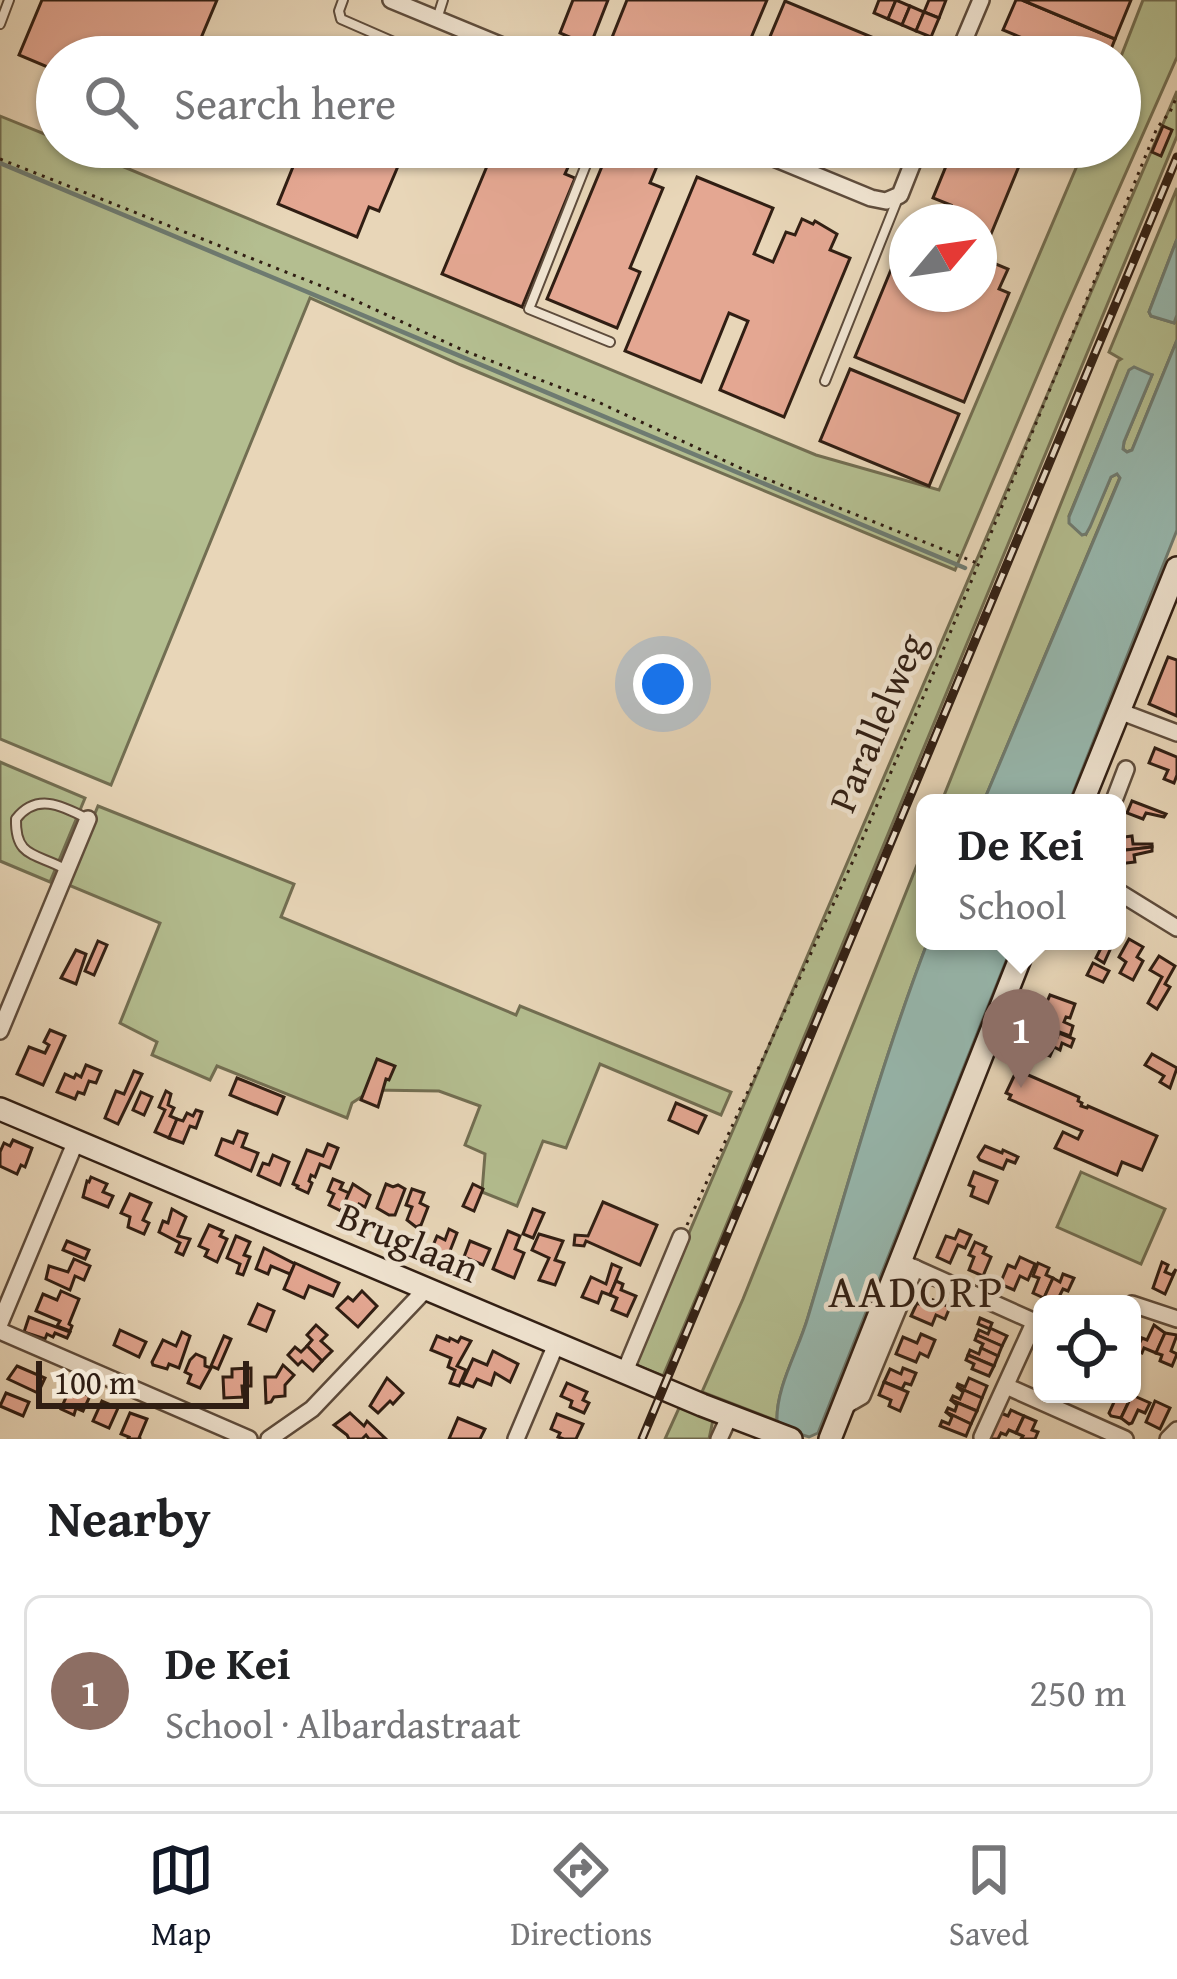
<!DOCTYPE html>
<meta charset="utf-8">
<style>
body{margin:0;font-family:"Gentium Book Plus",serif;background:#f2f2f2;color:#202124}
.controls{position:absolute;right:36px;bottom:36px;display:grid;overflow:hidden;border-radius:18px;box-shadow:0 3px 9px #0004}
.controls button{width:108px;height:108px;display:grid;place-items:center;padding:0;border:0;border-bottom:3px solid #e0e0e0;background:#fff;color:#202124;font:60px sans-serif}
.compass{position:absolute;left:889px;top:204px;width:108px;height:108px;border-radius:50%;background:#fff;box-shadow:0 3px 9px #0004;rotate:61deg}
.scale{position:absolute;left:36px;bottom:30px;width:213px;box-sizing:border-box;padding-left:12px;border:6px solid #301e13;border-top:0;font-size:33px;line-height:42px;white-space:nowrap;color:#301e13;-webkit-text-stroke:9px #f0e4d1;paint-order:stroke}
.you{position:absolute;left:663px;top:684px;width:42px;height:42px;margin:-30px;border:9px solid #fff;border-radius:50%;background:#1a73e8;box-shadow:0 0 0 18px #1a73e833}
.badge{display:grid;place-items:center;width:78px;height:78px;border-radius:50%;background:#111827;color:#fff;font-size:39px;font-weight:700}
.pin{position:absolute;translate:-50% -99px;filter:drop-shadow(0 3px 6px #0008)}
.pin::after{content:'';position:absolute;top:63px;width:42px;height:36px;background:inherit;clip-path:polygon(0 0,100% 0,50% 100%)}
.popup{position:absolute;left:916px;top:794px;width:210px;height:156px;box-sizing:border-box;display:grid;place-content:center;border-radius:18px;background:#fff;filter:drop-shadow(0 3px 9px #0005);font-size:39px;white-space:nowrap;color:#757577}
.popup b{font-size:45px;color:#202124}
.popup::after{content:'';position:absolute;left:50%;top:100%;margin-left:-24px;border:24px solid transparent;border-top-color:#fff}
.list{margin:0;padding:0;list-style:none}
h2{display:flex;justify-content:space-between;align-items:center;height:156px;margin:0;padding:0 48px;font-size:51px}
h2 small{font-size:39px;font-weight:400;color:#757577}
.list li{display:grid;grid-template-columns:78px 1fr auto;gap:36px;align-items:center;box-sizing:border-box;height:192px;margin:0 24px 24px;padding:0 24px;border:3px solid #e0e0e0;border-radius:18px}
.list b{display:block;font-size:45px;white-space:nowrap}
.list p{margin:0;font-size:39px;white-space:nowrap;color:#757577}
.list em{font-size:39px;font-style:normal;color:#757577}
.icon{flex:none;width:66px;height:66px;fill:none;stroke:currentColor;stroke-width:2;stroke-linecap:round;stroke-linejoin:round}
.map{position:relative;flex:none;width:1177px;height:1439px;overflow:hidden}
.search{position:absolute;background:#fff;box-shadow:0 3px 9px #0004;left:36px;right:36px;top:36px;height:132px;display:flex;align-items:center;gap:30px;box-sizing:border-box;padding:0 42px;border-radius:66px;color:#757577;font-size:45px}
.sheet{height:372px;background:#fff}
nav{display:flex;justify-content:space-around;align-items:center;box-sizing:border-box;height:168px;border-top:3px solid #e0e0e0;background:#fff;font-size:33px;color:#757577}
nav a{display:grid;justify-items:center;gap:6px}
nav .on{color:#111827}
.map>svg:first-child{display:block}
.green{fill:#b4be90;stroke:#726e52;stroke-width:3}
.water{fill:#97b9b0;stroke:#6e7b71;stroke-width:3}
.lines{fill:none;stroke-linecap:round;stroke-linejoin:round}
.stream{stroke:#6e7b71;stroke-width:4.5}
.building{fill:#e4a792;stroke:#301e13;stroke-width:3}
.lane-casing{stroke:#5e4c3c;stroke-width:12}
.street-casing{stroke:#5e4c3c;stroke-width:20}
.secondary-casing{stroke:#301e13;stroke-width:26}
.path{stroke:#301e13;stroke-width:3;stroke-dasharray:3 6;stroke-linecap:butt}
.lane{stroke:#f0e4d1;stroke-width:8}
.street{stroke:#f0e4d1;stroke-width:15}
.secondary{stroke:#f0e4d1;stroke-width:21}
.rail-casing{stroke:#301e13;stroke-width:9}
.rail{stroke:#f0e4d1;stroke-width:4.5;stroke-dasharray:14;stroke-linecap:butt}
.labels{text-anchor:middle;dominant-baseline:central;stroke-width:9;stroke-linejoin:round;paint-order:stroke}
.street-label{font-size:39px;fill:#301e13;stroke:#f0e4d1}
.quarter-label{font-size:45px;letter-spacing:3px;fill:#301e13;stroke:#f0e4d1}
</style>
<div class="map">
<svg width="1177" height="1439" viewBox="0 0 1177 1439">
<rect width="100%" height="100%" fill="#e8d6b8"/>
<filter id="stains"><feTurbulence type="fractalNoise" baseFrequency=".00167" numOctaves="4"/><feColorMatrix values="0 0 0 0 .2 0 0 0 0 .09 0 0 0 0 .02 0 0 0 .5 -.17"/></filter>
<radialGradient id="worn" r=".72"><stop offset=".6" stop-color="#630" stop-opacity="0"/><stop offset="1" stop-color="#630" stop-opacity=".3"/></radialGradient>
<!-- green -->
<g class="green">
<polygon points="1143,0 1177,0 1177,57 1063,315 955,570 461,365 310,298 111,785 0,739 0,116 57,139 57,147 76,147 816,455 939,490 1085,147 1120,147 1120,59"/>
<polygon points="1177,91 1177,136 699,1291 663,1376 633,1364"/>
<polygon points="1177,188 1177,239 1149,312 1151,316 1174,323 1177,315 1177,340 1132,450 1127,452 1123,449 1124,442 1152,375 1129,371 1069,516 1086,534 1111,477 1117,474 1120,477 983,803 941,803 1118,361 1121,359 1109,352"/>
<polygon points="0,762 85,798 50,882 0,861"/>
<polygon points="98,806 294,884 281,917 516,1015 520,1006 731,1092 721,1115 600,1064 566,1148 543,1141 517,1206 482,1192 485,1154 465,1145 480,1106 439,1091 372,1090 352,1103 347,1118 217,1066 210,1080 152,1055 157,1042 120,1023 160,923 66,884"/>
<path d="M925,845V941H928C881,1064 846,1191 808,1317C798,1352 776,1387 777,1421L702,1392L743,1299Z"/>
<polygon points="1081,1172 1165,1209 1141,1264 1057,1227"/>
<polygon points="680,1406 713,1420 709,1439 665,1439"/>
</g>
<!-- water -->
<g class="water">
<polygon points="1177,239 1177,315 1174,323 1151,316 1149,312"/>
<polygon points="1177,340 1177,530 1069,803 983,803 1120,478 1117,474 1111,477 1090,527 1086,534 1082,535 1069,523 1069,517 1129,370 1134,367 1152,375 1124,442 1123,449 1127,452 1132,450"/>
<path d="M928,941H1014L818,1433L809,1437L800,1434L798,1439H776L782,1424L777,1421C776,1387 798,1351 808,1317C846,1191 881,1064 928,941Z"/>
</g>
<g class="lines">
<!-- stream -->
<polyline class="stream" points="0,163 965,568"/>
</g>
<!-- building -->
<g class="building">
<polygon points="42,0 217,0 193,57 57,57 57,71 19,55"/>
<polygon points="573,0 608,0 590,46 560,33"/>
<polygon points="627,0 767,0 743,57 638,57 609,45"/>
<polygon points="879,0 896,0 888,19 874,13"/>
<polygon points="896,0 910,6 902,25 888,19"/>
<polygon points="929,0 946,0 939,18 924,12"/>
<polygon points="1016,0 1022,0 1115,39 1108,57 1068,57 1003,30"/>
<polygon points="1022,0 1131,0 1115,39"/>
<polygon points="785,1 903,50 900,57 779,57 764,51"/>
<polygon points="910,6 924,12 916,31 902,25"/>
<polygon points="924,12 939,18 931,37 916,31"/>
<polygon points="338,43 360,55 371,57 327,57 332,46"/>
<polygon points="1163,126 1172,130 1161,156 1152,152"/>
<polygon points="301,147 394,147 404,152 379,211 369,207 357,237 278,204"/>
<polygon points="495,147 522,156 526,147 577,147 565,174 575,178 522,307 442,274"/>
<polygon points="610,147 625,150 631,147 642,152 644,157 655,162 657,166 650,183 663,188 630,268 640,272 617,328 547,299"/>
<polygon points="834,147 878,147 872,163"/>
<polygon points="976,147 1007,147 1024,154 991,234 979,228 979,222 964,222 947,215 951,205 933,198 951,154 970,161"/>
<polygon points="697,177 773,208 754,254 773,262 786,232 795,235 802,219 813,224 815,221 837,234 830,250 850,258 784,417 720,390 748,321 729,313 701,382 625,351"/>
<polygon points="900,248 907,251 907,294 979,294 979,257 1008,269 999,289 1009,293 964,402 855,357"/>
<polygon points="850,369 959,414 929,486 820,441"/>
<polygon points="1168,657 1177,660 1177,716 1149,704"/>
<polygon points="1155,748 1177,757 1177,775 1174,783 1164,779 1168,770 1149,763"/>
<polygon points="1132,801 1166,814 1164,817 1146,813 1143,819 1127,813"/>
<polygon points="1132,836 1133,844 1152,844 1152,847 1117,851 1117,838"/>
<polygon points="1152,847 1152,851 1134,855 1135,862 1118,864 1117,851"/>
<polygon points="1129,939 1143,947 1137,957 1143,961 1133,980 1120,973 1126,962 1119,957"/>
<polygon points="98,941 107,945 94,975 85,971"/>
<polygon points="1096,941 1114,941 1104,963 1096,958 1101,948 1094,944"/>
<polygon points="76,950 86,954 76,984 61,978"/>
<polygon points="1159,956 1175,966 1165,984 1170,987 1157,1009 1148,1003 1162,977 1150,970"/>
<polygon points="1093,963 1109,971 1103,982 1087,975"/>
<polygon points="1050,995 1075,1004 1070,1018 1066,1017 1064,1022 1073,1026 1070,1036 1046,1027 1053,1011 1044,1009"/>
<polygon points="50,1030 65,1036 43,1085 17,1074 29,1047 45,1053 49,1045 44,1042"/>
<polygon points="1032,1031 1057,1038 1059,1033 1074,1039 1071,1047 1062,1043 1060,1050 1054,1047 1050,1056 1025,1046"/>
<polygon points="1152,1054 1177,1068 1170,1088 1160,1082 1164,1076 1145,1065"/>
<polygon points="377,1059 395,1066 389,1080 386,1079 378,1107 361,1100"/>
<polygon points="86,1065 101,1071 96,1083 89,1081 84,1094 78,1092 75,1099 57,1092 65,1074 74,1078 76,1074 81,1077"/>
<polygon points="134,1071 142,1074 118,1124 105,1118 116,1091 124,1094"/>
<polygon points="1015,1074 1024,1078 1026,1074 1079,1097 1078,1101 1082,1103 1081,1106 1087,1108 1088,1106 1157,1136 1142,1170 1122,1162 1117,1175 1055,1148 1063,1132 1078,1139 1082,1131 1009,1099 1011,1095 1006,1093"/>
<polygon points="237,1078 284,1097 277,1114 230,1095"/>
<polygon points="166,1091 171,1094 168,1105 174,1108 170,1116 177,1119 169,1138 155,1132 165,1110 159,1107"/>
<polygon points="141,1092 152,1097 144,1115 133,1110"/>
<polygon points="676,1103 706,1116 698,1133 669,1120"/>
<polygon points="196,1110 202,1112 196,1128 190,1126 183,1143 169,1138 177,1119 183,1121 187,1113 193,1116"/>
<polygon points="238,1131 247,1134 242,1147 258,1153 251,1171 216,1155 222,1139 233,1143"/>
<polygon points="13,1140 32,1148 25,1167 21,1165 17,1174 0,1166 0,1152 4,1143 10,1146"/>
<polygon points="328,1144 338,1148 330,1168 320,1164 315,1177 311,1175 309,1181 312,1183 308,1193 297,1188 298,1186 293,1184 307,1150 323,1156"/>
<polygon points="985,1146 1002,1153 1003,1150 1018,1157 1015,1163 1007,1160 1003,1169 980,1160 978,1157"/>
<polygon points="273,1155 289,1162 280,1185 258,1175 263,1163 269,1165"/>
<polygon points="974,1172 997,1181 988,1203 971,1196 974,1187 969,1185"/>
<polygon points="91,1177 107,1184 103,1192 113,1196 108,1207 83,1197 87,1181 89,1182"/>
<polygon points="333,1179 343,1183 340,1189 349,1193 341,1211 329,1205 334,1194 328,1191"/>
<polygon points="353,1184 370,1195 365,1207 359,1204 354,1216 341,1211"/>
<polygon points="386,1184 393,1187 398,1185 405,1189 395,1215 389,1215 377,1208"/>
<polygon points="473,1184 483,1189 474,1211 463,1206"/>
<polygon points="412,1189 424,1193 420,1203 428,1207 421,1225 416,1227 407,1220 412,1207 406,1205"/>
<polygon points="130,1194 151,1203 143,1220 149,1223 144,1234 128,1227 130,1217 121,1213"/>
<polygon points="603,1202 657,1225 640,1265 586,1241 584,1246 574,1245 575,1235 588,1236"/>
<polygon points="172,1209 186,1217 178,1236 190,1239 183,1255 176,1252 180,1243 159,1232 163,1221 168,1223"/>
<polygon points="533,1209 544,1213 533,1238 523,1234"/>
<polygon points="209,1225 223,1231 220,1236 227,1239 217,1262 205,1256 208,1250 199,1246"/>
<polygon points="449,1229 457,1233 448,1256 432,1248 437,1236 445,1240"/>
<polygon points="959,1230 971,1235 965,1248 958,1245 950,1263 937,1257 946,1236 955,1239"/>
<polygon points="508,1231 520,1236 515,1249 524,1253 514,1278 493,1269"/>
<polygon points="539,1234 563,1241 555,1260 564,1263 555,1285 539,1280 549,1258 532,1250"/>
<polygon points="236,1236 250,1242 244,1255 250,1257 243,1275 237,1273 240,1264 227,1258"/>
<polygon points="67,1241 89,1250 85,1259 63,1250"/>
<polygon points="470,1241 490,1249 483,1265 464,1257"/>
<polygon points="975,1242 986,1247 983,1253 991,1257 983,1276 969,1270 974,1257 969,1255"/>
<polygon points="264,1248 295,1264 290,1274 271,1266 268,1274 256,1269"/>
<polygon points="1020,1257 1035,1264 1028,1280 1020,1276 1014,1290 1000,1284 1008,1265 1015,1268"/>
<polygon points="74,1259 90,1266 84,1280 75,1276 70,1290 46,1279 49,1266 68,1272"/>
<polygon points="1162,1262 1168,1265 1165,1272 1172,1275 1176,1269 1165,1294 1153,1288"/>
<polygon points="295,1263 339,1283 333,1296 309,1286 304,1298 284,1289"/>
<polygon points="1038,1263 1049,1268 1046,1275 1053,1278 1044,1298 1033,1293 1039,1278 1033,1276"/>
<polygon points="612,1264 621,1268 610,1295 602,1292 598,1303 582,1297 591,1277 606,1284"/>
<polygon points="1063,1274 1074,1278 1068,1291 1063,1289 1056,1303 1044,1298 1053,1278 1060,1282"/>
<polygon points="616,1281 623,1284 621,1290 636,1296 627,1316 612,1310 617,1298 610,1295"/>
<polygon points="61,1291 79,1299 69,1324 72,1326 70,1331 57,1326 60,1321 36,1311 43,1294 57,1300"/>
<polygon points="362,1291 377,1306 358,1327 337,1308 348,1297 353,1301"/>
<polygon points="933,1300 950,1307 945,1319 936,1315 932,1325 911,1316 917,1303 930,1308"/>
<polygon points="258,1304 274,1311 266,1331 249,1324"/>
<polygon points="29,1317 70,1332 67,1338 55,1333 53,1337 47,1334 45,1339 24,1332"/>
<polygon points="980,1318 992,1323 990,1328 1007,1336 1002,1346 977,1335 979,1330 988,1334 990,1329 978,1324"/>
<polygon points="316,1325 327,1335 321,1341 332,1351 322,1361 307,1346 312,1340 307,1335"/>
<polygon points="1154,1325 1165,1333 1156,1353 1144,1348 1142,1353 1136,1350 1142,1338 1147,1340"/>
<polygon points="120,1330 146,1342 139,1357 114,1345"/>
<polygon points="182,1332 190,1336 179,1368 169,1364 167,1369 153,1365 152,1362 163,1340 176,1346"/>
<polygon points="1165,1333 1177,1335 1171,1351 1177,1354 1172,1366 1160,1361 1162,1355 1156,1353"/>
<polygon points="921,1334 935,1340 928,1357 920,1353 916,1362 896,1354 903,1337 917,1343"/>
<polygon points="977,1335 1002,1346 998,1356 981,1348 983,1344 975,1340"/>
<polygon points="224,1336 231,1339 218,1369 211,1366"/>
<polygon points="437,1336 449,1341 450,1338 458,1342 461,1337 471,1341 457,1366 466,1370 459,1386 450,1383 455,1370 448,1367 451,1358 431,1350"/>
<polygon points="307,1346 322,1361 313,1371 302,1361 298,1365 288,1355 295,1347 301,1352"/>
<polygon points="981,1348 998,1356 994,1366 968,1355 970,1350 979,1354"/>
<polygon points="493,1351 518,1364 510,1382 495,1373 491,1385 477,1379 473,1387 462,1383 473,1359 487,1365"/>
<polygon points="196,1354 205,1358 205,1366 211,1368 200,1388 188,1383 191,1375 185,1372 190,1360"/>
<polygon points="968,1355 994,1366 989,1376 972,1369 974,1364 966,1360"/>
<polygon points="283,1365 294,1375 285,1385 285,1396 274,1397 271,1402 266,1403 265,1377 276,1377"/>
<polygon points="17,1366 45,1378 38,1393 8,1379"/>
<polygon points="251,1368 251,1386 242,1386 243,1397 224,1398 223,1377 232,1377 232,1369"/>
<polygon points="903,1368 916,1373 911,1385 905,1383 902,1389 884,1382 890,1369 901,1374"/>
<polygon points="387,1378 403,1393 393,1404 390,1401 378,1413 370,1406"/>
<polygon points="969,1378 987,1386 982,1398 957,1387 958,1384 965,1387"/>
<polygon points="884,1382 908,1392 900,1411 889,1406 891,1400 879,1395"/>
<polygon points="567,1383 587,1392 583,1400 589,1403 584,1413 570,1407 572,1401 561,1396"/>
<polygon points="957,1387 982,1398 977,1411 951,1400 953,1396 960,1399 963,1392"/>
<polygon points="70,1388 90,1396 83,1411 76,1408 74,1415 61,1409"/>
<polygon points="6,1393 29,1402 23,1416 0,1406"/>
<polygon points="1110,1394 1132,1395 1121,1418 1111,1416 1109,1413 1115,1400 1109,1397"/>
<polygon points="1132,1395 1150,1403 1145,1413 1138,1410 1132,1423 1129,1424 1121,1418"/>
<polygon points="951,1400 977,1411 971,1424 946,1412 948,1408 955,1411 957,1405"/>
<polygon points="102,1401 118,1408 109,1428 93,1421"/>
<polygon points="1155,1401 1170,1408 1160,1429 1146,1422"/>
<polygon points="1011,1410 1024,1416 1016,1433 1009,1430 1006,1435 1001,1433 998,1439 987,1439 1001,1413 1008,1416"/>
<polygon points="946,1412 971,1424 966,1436 940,1426 942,1421 949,1424 952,1417"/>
<polygon points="130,1413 147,1419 139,1438 141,1439 128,1439 129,1437 121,1434"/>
<polygon points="350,1413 364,1426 367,1421 386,1439 369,1439 366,1435 362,1439 349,1439 347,1435 334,1425"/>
<polygon points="557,1414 583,1424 576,1439 564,1439 558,1437 560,1433 551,1429"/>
<polygon points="1024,1416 1036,1421 1032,1430 1038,1432 1035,1439 1021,1439 1023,1436 1016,1433"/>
<polygon points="458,1418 485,1429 480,1439 449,1439"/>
</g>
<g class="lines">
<!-- lane casing -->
<g class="lane-casing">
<g id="lane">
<polyline points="343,0 339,11 341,19 428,57"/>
<polyline points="437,19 443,0"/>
<polyline points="0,24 9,0"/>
<polyline points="459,57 470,33"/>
<polyline points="593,147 529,309 610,342"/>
<polyline points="825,381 898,198"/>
<path d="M65,869C36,853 15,858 16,819C36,793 61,805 86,818"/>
</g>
</g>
<!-- street casing -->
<g class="street-casing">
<g id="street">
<polyline points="391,0 529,57"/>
<polyline points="957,57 981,0"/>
<polyline points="747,147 871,198 886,201 900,195 919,147"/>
<polyline points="1119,711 1177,733"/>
<polyline points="1113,803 1126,769"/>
<polyline points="1117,891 1177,928"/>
<polyline points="0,1031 88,819"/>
<polyline points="908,1265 1042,1325"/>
<polyline points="1132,1304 1177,1319"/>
<polyline points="0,1323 76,1141"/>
<polyline points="0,1331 249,1439"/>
<polyline points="625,1371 681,1237"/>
<polyline points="1006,1386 1125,1439"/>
<polyline points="843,1407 862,1396 915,1268"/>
<polyline points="982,1437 1034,1323"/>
<polyline points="269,1439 312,1409 427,1288"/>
<polyline points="516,1439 557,1342"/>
<polyline points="719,1439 730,1415"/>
<polyline points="1168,1439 1177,1430"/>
</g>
</g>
<!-- secondary casing -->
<g class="secondary-casing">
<g id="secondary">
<polyline points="1082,803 1177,568"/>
<polyline points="0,1109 702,1405 791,1439"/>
<polyline points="830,1439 1027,941"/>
</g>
</g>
<!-- path -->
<g class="path">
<polyline points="0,159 339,293 465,351 598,402 749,472 977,563"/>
<polyline points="687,1225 853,861 939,660 1157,128 1170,112 1177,96"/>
</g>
<!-- lane -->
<use href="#lane" class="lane"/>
<!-- street -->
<use href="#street" class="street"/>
<!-- secondary -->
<use href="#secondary" class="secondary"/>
<!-- rail casing -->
<g class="rail-casing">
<polyline id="rail" points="642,1439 1177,157"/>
</g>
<!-- rail -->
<use href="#rail" class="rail"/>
</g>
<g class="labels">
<!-- street labels -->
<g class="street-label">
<text transform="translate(876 722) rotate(-67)">Parallelweg</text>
<text transform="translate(409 1241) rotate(23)">Bruglaan</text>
</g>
<!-- quarter labels -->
<g class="quarter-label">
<text x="917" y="1290">AADORP</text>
</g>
</g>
<rect width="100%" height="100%" filter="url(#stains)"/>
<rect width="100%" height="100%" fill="url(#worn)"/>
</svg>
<div class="controls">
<button><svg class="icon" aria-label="locate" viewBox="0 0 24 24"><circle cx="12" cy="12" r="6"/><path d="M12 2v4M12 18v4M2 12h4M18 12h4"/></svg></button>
</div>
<svg class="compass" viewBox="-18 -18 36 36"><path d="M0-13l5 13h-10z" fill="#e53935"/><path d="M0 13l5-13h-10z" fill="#757577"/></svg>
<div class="scale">100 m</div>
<div class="you"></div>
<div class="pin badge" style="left:1021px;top:1088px;background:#8d6e63">1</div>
<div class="popup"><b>De Kei</b>School</div>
<div class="search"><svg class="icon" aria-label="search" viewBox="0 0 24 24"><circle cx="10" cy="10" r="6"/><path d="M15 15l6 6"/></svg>Search here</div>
</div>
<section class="sheet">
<h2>Nearby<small></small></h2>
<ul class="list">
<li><span class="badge" style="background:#8d6e63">1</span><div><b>De Kei</b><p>School · Albardastraat</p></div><em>250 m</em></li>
</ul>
</section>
<nav>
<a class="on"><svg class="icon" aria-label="map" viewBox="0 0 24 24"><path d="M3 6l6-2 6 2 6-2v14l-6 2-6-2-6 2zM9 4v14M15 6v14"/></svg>Map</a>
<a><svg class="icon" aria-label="directions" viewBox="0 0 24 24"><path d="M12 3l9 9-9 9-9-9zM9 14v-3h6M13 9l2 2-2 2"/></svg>Directions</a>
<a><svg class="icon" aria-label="saved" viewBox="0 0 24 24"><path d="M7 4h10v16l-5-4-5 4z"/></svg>Saved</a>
</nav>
